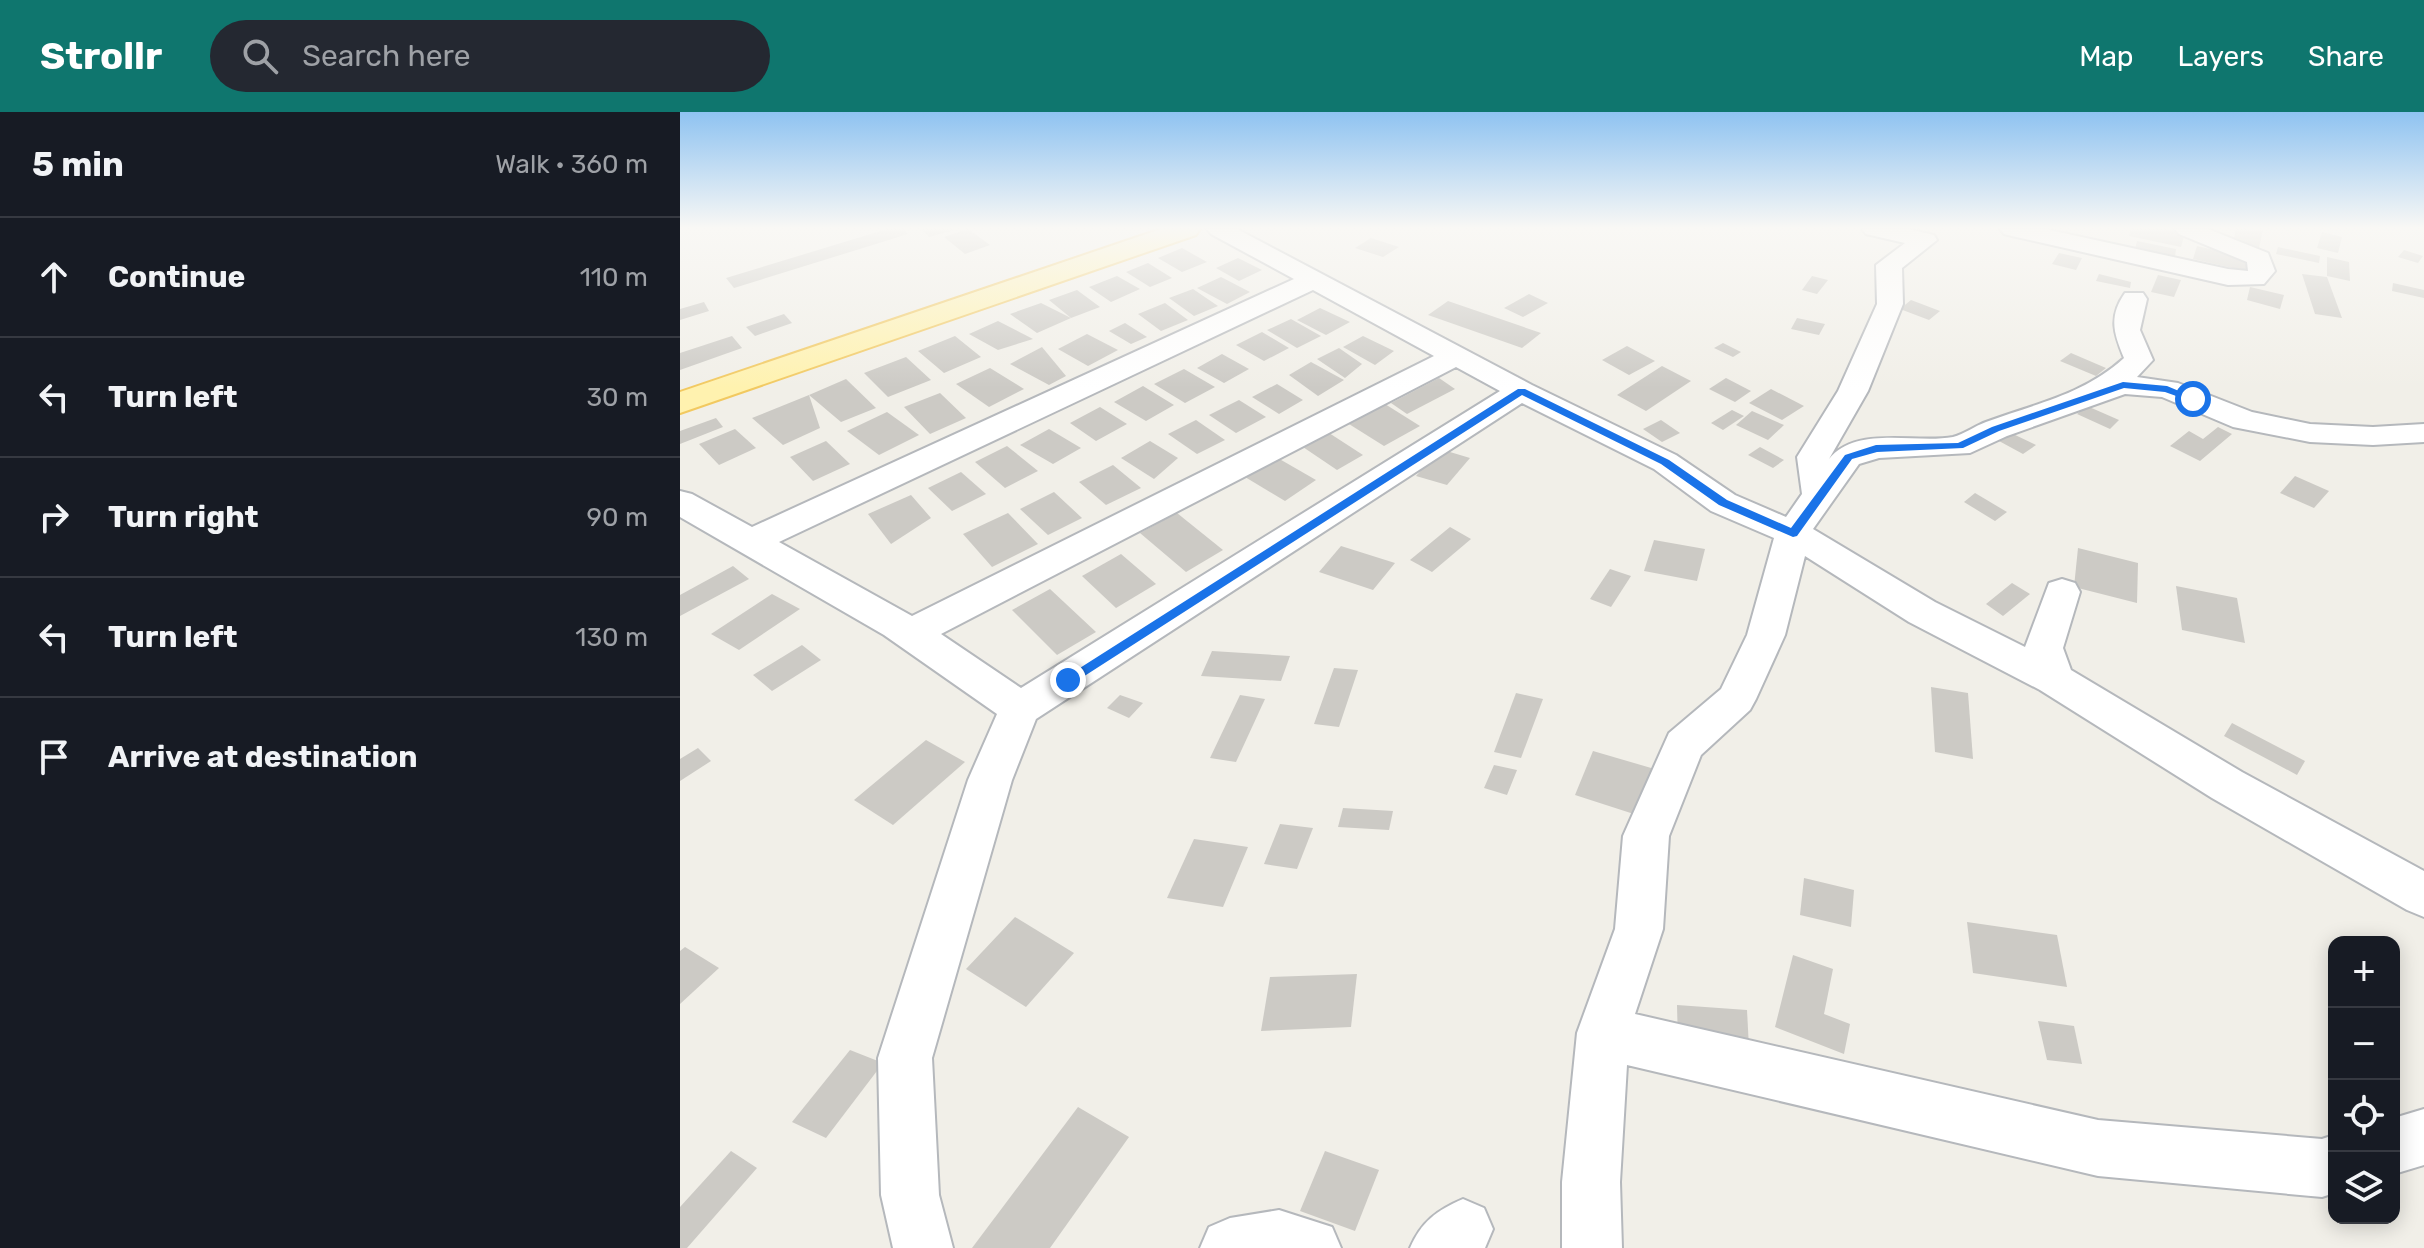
<!DOCTYPE html>
<meta charset="utf-8">
<style>
body{margin:0;font-family:Rubik,sans-serif;background:#242831;color:#f1f3f6}
.controls{position:absolute;right:24px;bottom:24px;display:grid;overflow:hidden;border-radius:16px;box-shadow:0 4px 20px #0003}
.controls button{width:72px;height:72px;display:grid;place-items:center;padding:0;border:0;border-bottom:2px solid #363941;background:#171b24;color:#f1f3f6;font:40px sans-serif}
.stop{position:absolute;width:24px;height:24px;margin:-18px;border:6px solid #1a73e8;border-radius:50%;background:#fff}
.stop.end{background:#1a73e8;border-color:#fff;box-shadow:0 2px 8px #0008}
.list{margin:0;padding:0;list-style:none}
h2{display:flex;justify-content:space-between;align-items:center;height:104px;margin:0;padding:0 32px;font-size:34px}
h2 small{font-size:26px;font-weight:400;color:#9ea1a6}
.list li{display:grid;grid-template-columns:52px 1fr auto;gap:24px;align-items:center;box-sizing:border-box;height:120px;padding:0 32px;border-top:2px solid #363941}
.list b{display:block;font-size:30px;white-space:nowrap}
.list em{font-size:26px;font-style:normal;color:#9ea1a6}
.icon{flex:none;width:44px;height:44px;fill:none;stroke:currentColor;stroke-width:2;stroke-linecap:round;stroke-linejoin:round}
.map{position:relative;flex:none;width:1744px;height:1136px;overflow:hidden}
header{display:flex;align-items:center;gap:48px;box-sizing:border-box;height:112px;padding:0 40px;background:#0f766e;color:#fff}
header strong{font-size:38px}
nav{display:flex;gap:44px;margin-inline-start:auto;font-size:28px}
.search{width:560px;height:72px;background:#242831;display:flex;align-items:center;gap:20px;box-sizing:border-box;padding:0 28px;border-radius:44px;color:#9ea1a6;font-size:30px}
main{display:flex}
aside{flex:1;background:#171b24}
.map>svg:first-child{display:block}
.building{fill:#cccac5}
.lines{fill:none;stroke-linecap:round;stroke-linejoin:round}
.minor-casing{stroke:#b5b8bc;stroke-width:4}
.major-casing{stroke:#f2c960;stroke-width:4}
.minor{fill:#fff;fill-rule:evenodd}
.major{fill:#fff2af;fill-rule:evenodd}
.route{fill:#1a73e8}
</style>
<header>
<strong>Strollr</strong>
<div class="search"><svg class="icon" aria-label="search" viewBox="0 0 24 24"><circle cx="10" cy="10" r="6"/><path d="M15 15l6 6"/></svg>Search here</div>
<nav><a>Map</a><a>Layers</a><a>Share</a></nav>
</header>
<main>
<aside>
<h2>5 min<small>Walk · 360 m</small></h2>
<ul class="list">
<li><svg class="icon" aria-label="ahead" viewBox="0 0 24 24"><path d="M12 20V5M6 11l6-6 6 6"/></svg><div><b>Continue</b></div><em>110 m</em></li>
<li><svg class="icon" aria-label="left" viewBox="0 0 24 24"><path d="M17 20v-9H6M10 6l-5 5 5 5"/></svg><div><b>Turn left</b></div><em>30 m</em></li>
<li><svg class="icon" aria-label="right" viewBox="0 0 24 24"><path d="M7 20v-9h11M14 6l5 5-5 5"/></svg><div><b>Turn right</b></div><em>90 m</em></li>
<li><svg class="icon" aria-label="left" viewBox="0 0 24 24"><path d="M17 20v-9H6M10 6l-5 5 5 5"/></svg><div><b>Turn left</b></div><em>130 m</em></li>
<li><svg class="icon" aria-label="arrive" viewBox="0 0 24 24"><path d="M6 21V4h12l-3 4 3 4H6"/></svg><div><b>Arrive at destination</b></div></li>
</ul>
</aside>
<div class="map">
<svg width="1744" height="1136" viewBox="0 0 1744 1136">
<rect width="100%" height="100%" fill="#f1efe8"/>
<!-- building -->
<g class="building">
<polygon points="207,117 223,117 228,122 54,176 46,166"/>
<polygon points="241,117 274,117 274,118 249,125"/>
<polygon points="288,117 310,133 285,142 264,125"/>
<polygon points="1451,117 1487,117 1505,121 1501,135 1449,124"/>
<polygon points="1556,117 1583,118 1579,136 1553,130"/>
<polygon points="1642,120 1662,125 1658,141 1637,136"/>
<polygon points="691,126 719,135 703,145 675,136"/>
<polygon points="1457,129 1496,137 1495,145 1455,137"/>
<polygon points="1517,134 1569,146 1566,159 1513,147"/>
<polygon points="1598,135 1640,144 1639,151 1596,142"/>
<polygon points="502,136 527,150 502,160 478,146"/>
<polygon points="1724,138 1743,144 1738,151 1718,145"/>
<polygon points="1379,141 1402,146 1396,158 1372,152"/>
<polygon points="1647,145 1669,150 1670,169 1647,164"/>
<polygon points="558,146 582,158 559,169 536,156"/>
<polygon points="468,151 492,166 470,175 446,160"/>
<polygon points="1419,162 1451,170 1450,176 1416,169"/>
<polygon points="1622,162 1647,165 1662,206 1635,202"/>
<polygon points="1478,163 1501,168 1494,185 1471,180"/>
<polygon points="437,164 460,177 431,190 409,175"/>
<polygon points="1132,164 1148,168 1137,182 1122,178"/>
<polygon points="541,165 570,180 547,192 517,176"/>
<polygon points="1713,171 1744,178 1744,186 1712,179"/>
<polygon points="1570,175 1604,183 1600,197 1567,188"/>
<polygon points="513,177 538,194 514,204 489,186"/>
<polygon points="397,178 420,195 391,206 369,188"/>
<polygon points="849,182 868,191 843,205 824,196"/>
<polygon points="1231,188 1260,199 1249,208 1220,197"/>
<polygon points="768,189 861,221 842,236 748,203"/>
<polygon points="24,190 29,199 0,208 0,197"/>
<polygon points="361,191 391,206 357,221 330,202"/>
<polygon points="485,191 508,208 481,219 458,202"/>
<polygon points="640,196 670,210 646,223 617,208"/>
<polygon points="104,202 112,211 75,224 66,215"/>
<polygon points="1117,206 1145,212 1139,223 1111,217"/>
<polygon points="611,207 641,224 617,236 587,218"/>
<polygon points="318,209 353,227 318,238 289,222"/>
<polygon points="445,211 467,225 451,232 429,219"/>
<polygon points="582,220 609,236 584,249 556,233"/>
<polygon points="407,222 438,238 408,254 378,237"/>
<polygon points="52,224 62,236 0,258 0,241"/>
<polygon points="275,224 301,245 264,261 238,239"/>
<polygon points="683,224 714,239 695,253 663,235"/>
<polygon points="1043,231 1061,240 1053,245 1034,236"/>
<polygon points="947,234 975,249 949,263 922,248"/>
<polygon points="362,235 386,264 369,273 330,252"/>
<polygon points="659,236 682,252 665,266 637,247"/>
<polygon points="1391,241 1426,256 1416,264 1380,249"/>
<polygon points="542,242 569,257 544,271 517,256"/>
<polygon points="226,245 251,268 208,285 184,261"/>
<polygon points="631,250 664,268 638,284 609,263"/>
<polygon points="982,254 1011,269 966,299 937,283"/>
<polygon points="310,256 344,277 309,295 276,272"/>
<polygon points="504,257 535,275 505,291 474,272"/>
<polygon points="759,266 775,277 727,302 711,291"/>
<polygon points="1046,266 1071,279 1055,290 1029,277"/>
<polygon points="166,267 196,296 161,310 129,283"/>
<polygon points="597,272 623,288 599,302 572,285"/>
<polygon points="463,274 494,293 466,309 434,290"/>
<polygon points="1091,277 1124,294 1102,308 1069,291"/>
<polygon points="260,281 286,306 250,322 224,295"/>
<polygon points="129,283 140,316 103,333 72,306"/>
<polygon points="697,287 740,314 704,334 661,307"/>
<polygon points="559,288 586,305 556,321 529,303"/>
<polygon points="1407,294 1439,308 1430,317 1397,302"/>
<polygon points="420,295 447,312 416,329 390,311"/>
<polygon points="1052,298 1064,304 1043,318 1031,311"/>
<polygon points="1072,299 1104,313 1088,328 1056,313"/>
<polygon points="207,300 239,323 199,343 167,319"/>
<polygon points="36,306 43,315 0,332 0,319"/>
<polygon points="516,308 545,328 517,342 488,322"/>
<polygon points="981,308 1000,321 982,330 963,317"/>
<polygon points="1538,315 1552,322 1520,349 1490,334 1509,319 1523,327"/>
<polygon points="55,317 76,336 39,353 19,332"/>
<polygon points="369,317 401,336 373,352 340,333"/>
<polygon points="646,319 683,343 657,358 620,333"/>
<polygon points="1331,321 1356,333 1343,342 1319,329"/>
<polygon points="146,329 170,352 133,369 110,345"/>
<polygon points="470,329 498,346 474,367 441,346"/>
<polygon points="327,334 358,359 325,376 295,350"/>
<polygon points="1080,335 1104,348 1093,356 1068,343"/>
<polygon points="760,337 790,346 767,373 736,364"/>
<polygon points="596,345 636,368 605,389 565,365"/>
<polygon points="433,353 461,376 426,393 399,370"/>
<polygon points="281,360 306,382 272,399 248,376"/>
<polygon points="1615,364 1649,379 1634,396 1600,381"/>
<polygon points="374,380 402,406 368,423 340,397"/>
<polygon points="1295,381 1327,400 1315,409 1284,390"/>
<polygon points="231,383 251,406 211,432 188,402"/>
<polygon points="328,401 358,432 312,455 283,422"/>
<polygon points="497,401 543,438 506,460 460,421"/>
<polygon points="770,415 791,427 752,460 730,448"/>
<polygon points="974,428 1025,437 1017,469 964,459"/>
<polygon points="661,434 715,451 693,478 639,460"/>
<polygon points="1398,436 1458,451 1457,491 1394,475"/>
<polygon points="441,442 476,472 436,496 402,464"/>
<polygon points="53,454 69,467 0,504 0,483"/>
<polygon points="930,457 951,464 931,495 910,487"/>
<polygon points="1332,471 1350,482 1323,504 1306,492"/>
<polygon points="1496,474 1557,486 1565,531 1502,518"/>
<polygon points="370,477 416,520 377,543 332,498"/>
<polygon points="92,482 120,497 59,538 31,522"/>
<polygon points="122,533 141,548 92,579 73,563"/>
<polygon points="532,539 610,544 601,569 521,564"/>
<polygon points="654,556 678,558 659,615 634,612"/>
<polygon points="1251,575 1288,581 1293,647 1255,640"/>
<polygon points="836,581 863,587 841,646 814,640"/>
<polygon points="440,583 463,591 449,606 427,596"/>
<polygon points="560,583 585,587 556,650 530,646"/>
<polygon points="1552,611 1625,649 1617,663 1544,624"/>
<polygon points="246,628 285,650 213,713 174,688"/>
<polygon points="18,636 31,649 0,669 0,647"/>
<polygon points="913,639 978,658 960,704 895,683"/>
<polygon points="814,653 837,658 827,683 804,676"/>
<polygon points="663,696 713,699 709,718 658,715"/>
<polygon points="600,712 633,716 617,757 584,752"/>
<polygon points="514,727 568,735 543,795 487,786"/>
<polygon points="1124,766 1174,778 1171,815 1120,803"/>
<polygon points="335,805 394,841 346,895 286,857"/>
<polygon points="1287,810 1377,823 1387,875 1293,861"/>
<polygon points="5,835 39,856 0,892 0,839"/>
<polygon points="1113,843 1153,857 1144,902 1170,912 1164,942 1095,915"/>
<polygon points="677,862 671,915 581,919 590,865"/>
<polygon points="997,893 1067,898 1069,936 998,931"/>
<polygon points="1358,909 1394,914 1402,952 1367,948"/>
<polygon points="170,938 203,951 146,1026 112,1010"/>
<polygon points="398,995 449,1025 370,1136 292,1136"/>
<polygon points="51,1039 77,1056 7,1136 0,1136 0,1095"/>
<polygon points="645,1039 699,1058 675,1119 620,1099"/>
</g>
<g class="lines">
<!-- minor casing -->
<g class="minor-casing">
<g id="minor">
<path d="M527,117H557L852,273L996,343L1055,383L1106,405L1122,382L1117,345L1158,279L1197,192L1196,153L1225,131L1186,122L1182,117H1228L1254,123L1257,128L1222,156L1223,192L1188,279L1149,347C1177,313 1235,332 1273,325C1284,322 1295,314 1306,310C1357,291 1403,283 1444,246C1434,222 1428,205 1445,181H1463L1467,187L1460,218L1473,248L1457,265L1498,271L1572,300L1630,312L1693,315L1744,312V330L1693,333L1630,330L1553,315L1482,285L1445,282L1327,324L1290,341L1199,346L1179,352L1133,417L1255,490L1345,535L1369,471L1382,467L1395,471L1400,480L1383,536L1391,558L1562,660L1744,759V805L1727,798L1532,686L1360,578L1229,510L1125,444L1105,523L1076,587L1070,598L1021,643L989,724L983,817L955,902L1418,1008L1642,1027L1654,1023V1081L1642,1085L1418,1064L947,953L940,1070L942,1136H882V1070L897,921L935,817L943,724L989,621L1041,577L1067,523L1094,426L1031,399L974,357L842,291L356,607L332,668L252,946L259,1083L273,1136H213L201,1083L198,946L288,668L317,602L204,523L0,405V379L12,382L72,415L614,167L531,122ZM633,178L754,244L232,504L99,430ZM776,255L820,279L341,576L261,522Z"/>
<polygon points="1320,117 1365,117 1548,157 1568,159 1567,150 1499,122 1495,117 1528,117 1588,141 1595,159 1584,172 1548,173 1332,124 1324,122"/>
<polygon points="1744,997 1744,1053 1714,1062 1714,1006"/>
<path d="M783,1087L804,1096L813,1117L805,1136H730C741,1110 757,1098 783,1087Z"/>
<polygon points="599,1098 652,1115 661,1136 520,1136 529,1115 550,1106"/>
</g>
</g>
<!-- major casing -->
<g class="major-casing">
<polygon id="major" points="481,117 520,117 516,123 0,301 0,280"/>
</g>
<!-- minor -->
<use href="#minor" class="minor"/>
<!-- major -->
<use href="#major" class="major"/>
</g>
<!-- sky -->
<linearGradient id="sky" x2="0" y2="1"><stop stop-color="#8fc3f1"/><stop offset="0.42" stop-color="#f9f8f5"/><stop offset="1" stop-color="#f9f8f5" stop-opacity="0"/></linearGradient>
<rect width="1744" height="276" fill="url(#sky)"/>
<!-- route -->
<polygon class="route" points="1443,270 1487,274 1518,287 1513,290 1485,280 1444,276 1319,319 1283,336 1197,340 1172,347 1117,424 1113,425 1039,393 981,352 842,283 392,572 383,572 381,568 838,277 845,277 989,348 1047,388 1111,416 1165,343 1196,333 1278,331 1312,315"/>
</svg>
<div class="controls">
<button>+</button>
<button>−</button>
<button><svg class="icon" aria-label="locate" viewBox="0 0 24 24"><circle cx="12" cy="12" r="6"/><path d="M12 2v4M12 18v4M2 12h4M18 12h4"/></svg></button>
<button><svg class="icon" aria-label="layers" viewBox="0 0 24 24"><path d="M12 4l9 5-9 5-9-5zM3 14l9 5 9-5"/></svg></button>
</div>
<div class="stop" style="left:1513px;top:287px"></div>
<div class="stop end" style="left:388px;top:568px"></div>
</div>
</main>
